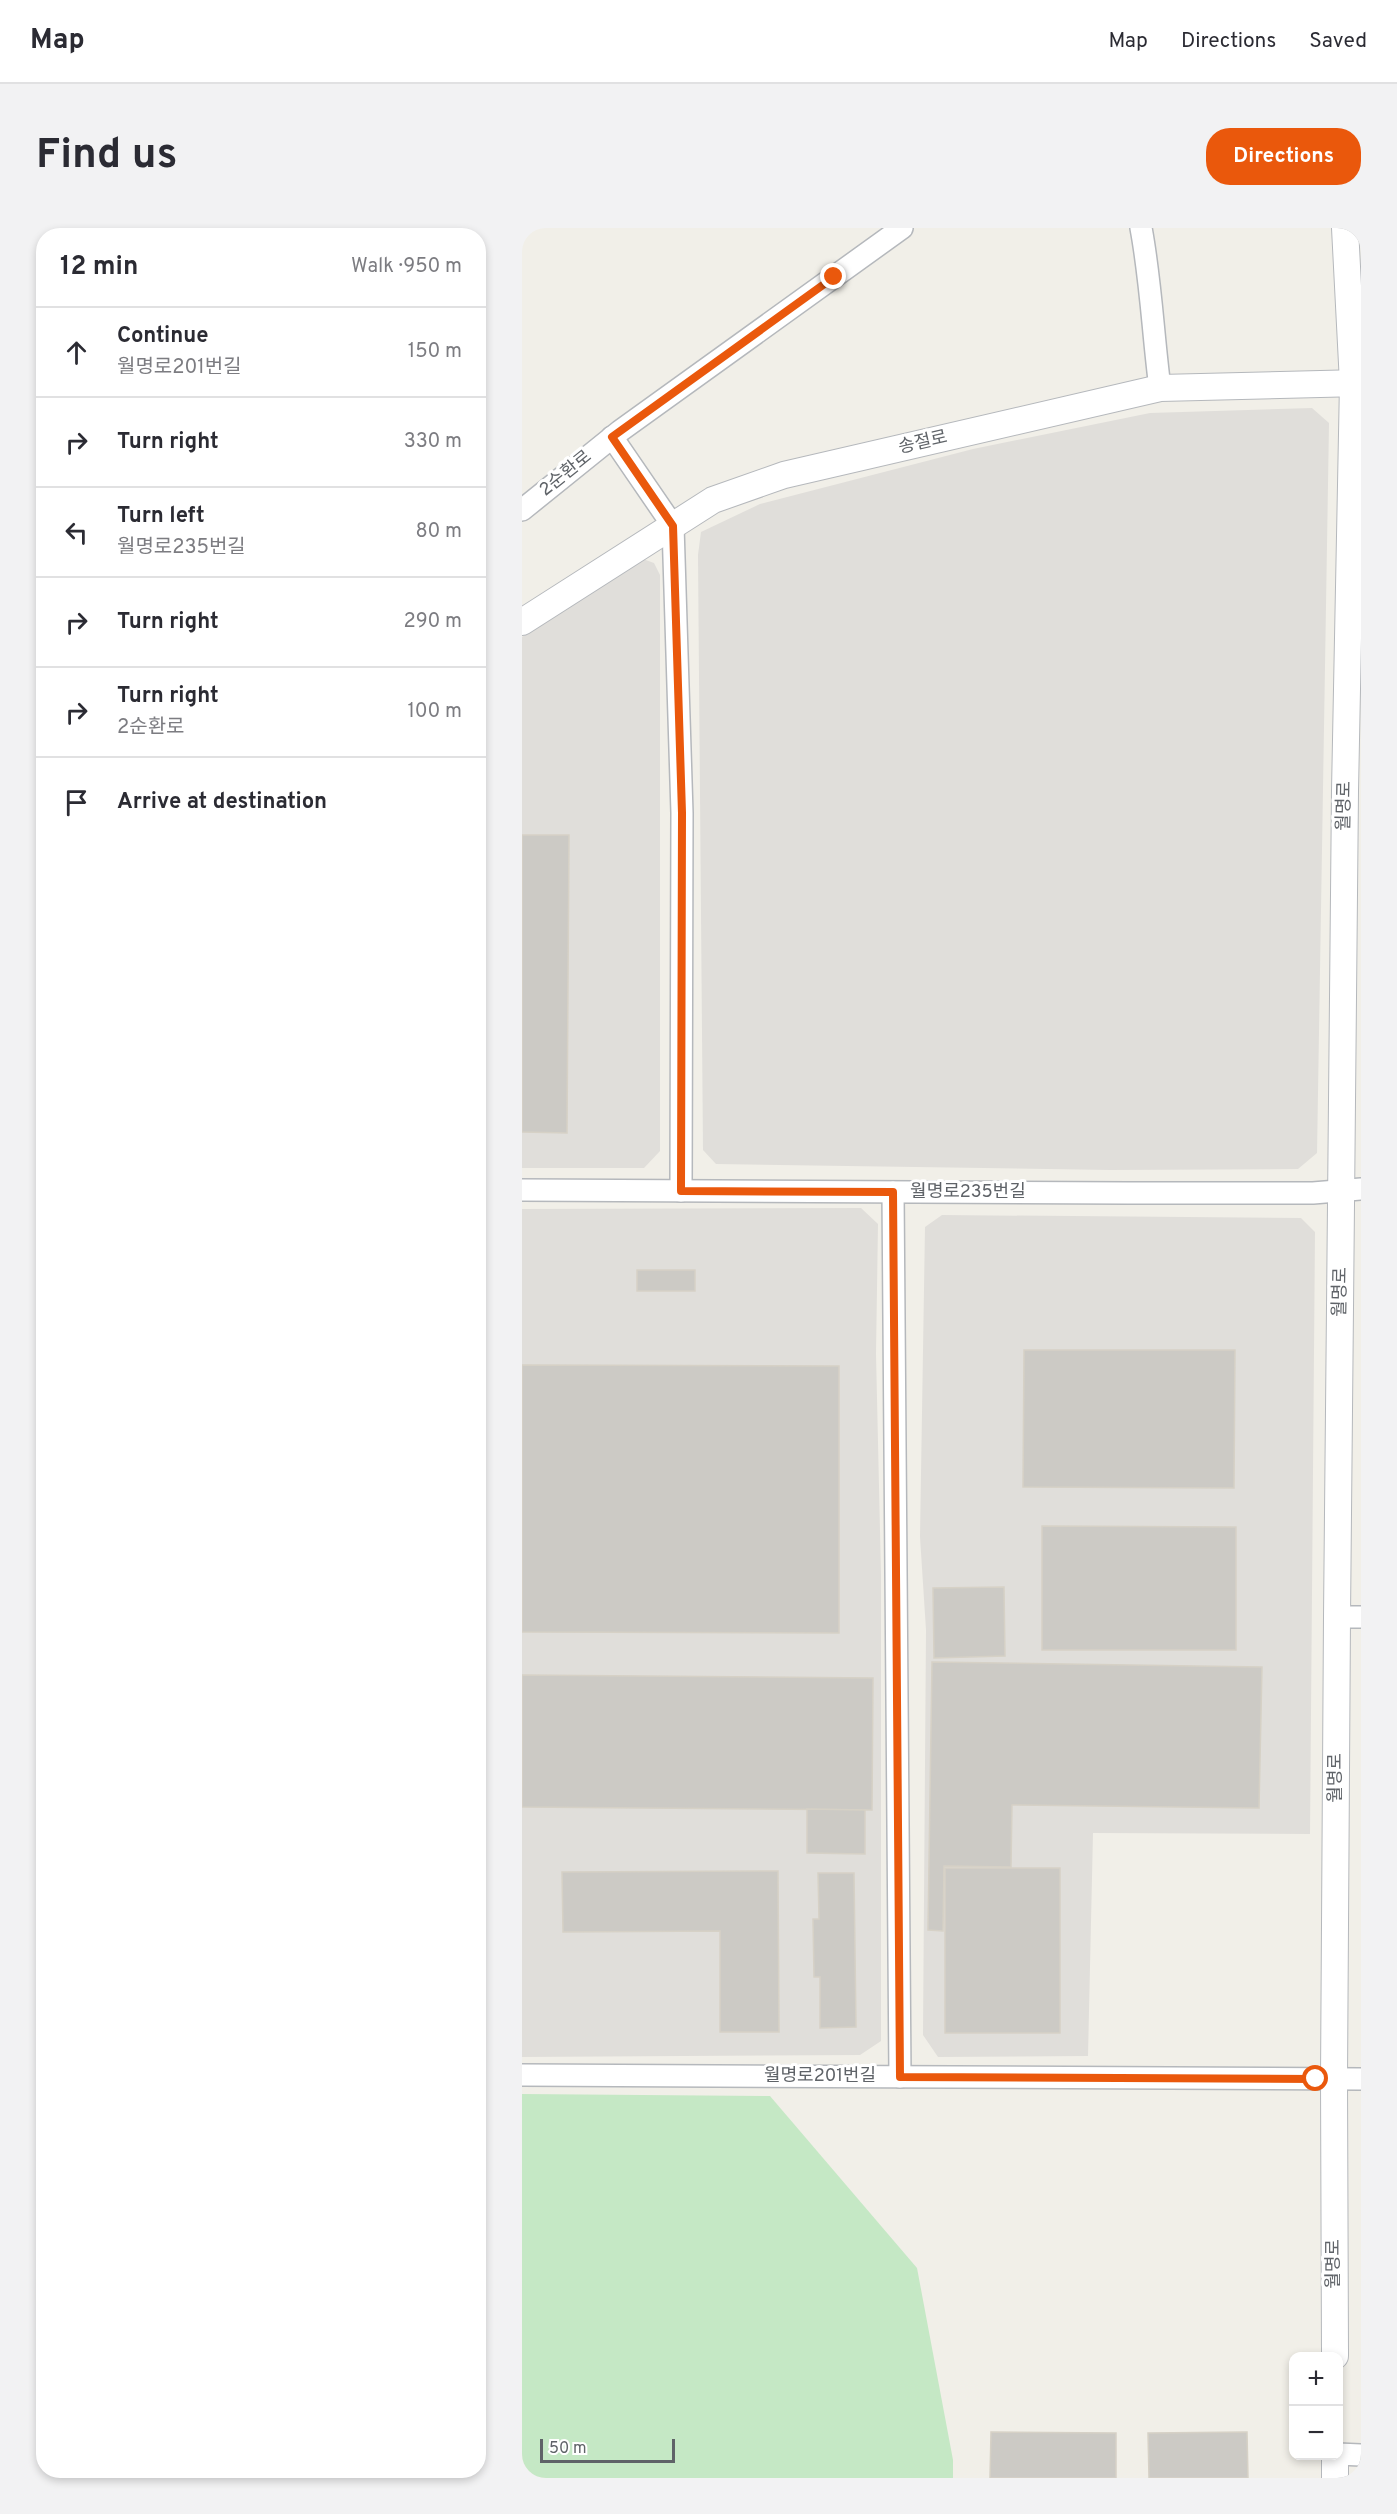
<!DOCTYPE html>
<meta charset="utf-8">
<style>
body{margin:0;font-family:Overpass,"Noto Sans KR",sans-serif;background:#f2f2f3;color:#2b2b33}
.controls{position:absolute;right:18px;bottom:18px;display:grid;overflow:hidden;border-radius:12px;box-shadow:0 3px 9px #0003}
.controls button{width:54px;height:54px;display:grid;place-items:center;padding:0;border:0;border-bottom:2px solid #e1e1e2;background:#fff;color:#2b2b33;font:30px sans-serif}
.scale{position:absolute;left:18px;bottom:15px;width:135px;box-sizing:border-box;padding-left:6px;border:3px solid #5f6368;border-top:0;font-size:16px;line-height:21px;white-space:nowrap;color:#5f6368;-webkit-text-stroke:4px #fff;paint-order:stroke}
.stop{position:absolute;width:18px;height:18px;margin:-14px;border:4px solid #ea580c;border-radius:50%;background:#fff}
.stop.end{background:#ea580c;border-color:#fff;box-shadow:0 2px 6px #0008}
.list{margin:0;padding:0;list-style:none}
h2{display:flex;justify-content:space-between;align-items:center;height:78px;margin:0;padding:0 24px;font-size:26px}
h2 small{font-size:20px;font-weight:400;color:#7c7c81}
.list li{display:grid;grid-template-columns:39px 1fr auto;gap:18px;align-items:center;box-sizing:border-box;height:90px;padding:0 24px;border-top:2px solid #e1e1e2}
.list b{display:block;font-size:22px;white-space:nowrap}
.list p{margin:0;font-size:20px;white-space:nowrap;color:#7c7c81}
.list em{font-size:20px;font-style:normal;color:#7c7c81}
.icon{flex:none;width:33px;height:33px;fill:none;stroke:currentColor;stroke-width:2;stroke-linecap:round;stroke-linejoin:round}
.map{position:relative;flex:none;width:839px;height:2250px;overflow:hidden;border-radius:24px}
header{display:flex;align-items:center;gap:36px;box-sizing:border-box;height:84px;padding:0 30px;background:#fff;border-bottom:2px solid #e1e1e2}
header strong{font-size:28px}
nav{display:flex;gap:33px;margin-inline-start:auto;font-size:21px}
.intro{display:flex;align-items:center;justify-content:space-between;box-sizing:border-box;height:144px;padding:0 36px}
h1{margin:0;font-size:42px}
.button{padding:15px 27px;border-radius:24px;background:#ea580c;color:#fff;font-size:21px;font-weight:700}
main{display:flex;gap:36px;padding:0 36px}
aside{flex:1;background:#fff;border-radius:24px;box-shadow:0 3px 9px #0003}
.map>svg:first-child{display:block}
.industrial{fill:#e0deda}
.green{fill:#c5e8c5}
.building{fill:#cccac5;stroke:#d6d1c6;stroke-width:1.5}
.lines{fill:none;stroke-linecap:round;stroke-linejoin:round}
.minor-casing{stroke:#b5b8bc;stroke-width:24}
.tertiary-casing{stroke:#b5b8bc;stroke-width:28}
.minor{stroke:#fff;stroke-width:21}
.tertiary{stroke:#fff;stroke-width:26}
.route{stroke:#ea580c;stroke-width:8}
.labels{text-anchor:middle;dominant-baseline:central;stroke-width:6;stroke-linejoin:round;paint-order:stroke}
.street-label{font-size:18px;fill:#5f6368;stroke:#fff}
</style>
<header>
<strong>Map</strong>
<nav><a>Map</a><a>Directions</a><a>Saved</a></nav>
</header>
<div class="intro"><h1>Find us</h1><a class="button">Directions</a></div>
<main>
<aside>
<h2>12 min<small>Walk · 950 m</small></h2>
<ul class="list">
<li><svg class="icon" aria-label="ahead" viewBox="0 0 24 24"><path d="M12 20V5M6 11l6-6 6 6"/></svg><div><b>Continue</b><p>월명로201번길</p></div><em>150 m</em></li>
<li><svg class="icon" aria-label="right" viewBox="0 0 24 24"><path d="M7 20v-9h11M14 6l5 5-5 5"/></svg><div><b>Turn right</b></div><em>330 m</em></li>
<li><svg class="icon" aria-label="left" viewBox="0 0 24 24"><path d="M17 20v-9H6M10 6l-5 5 5 5"/></svg><div><b>Turn left</b><p>월명로235번길</p></div><em>80 m</em></li>
<li><svg class="icon" aria-label="right" viewBox="0 0 24 24"><path d="M7 20v-9h11M14 6l5 5-5 5"/></svg><div><b>Turn right</b></div><em>290 m</em></li>
<li><svg class="icon" aria-label="right" viewBox="0 0 24 24"><path d="M7 20v-9h11M14 6l5 5-5 5"/></svg><div><b>Turn right</b><p>2순환로</p></div><em>100 m</em></li>
<li><svg class="icon" aria-label="arrive" viewBox="0 0 24 24"><path d="M6 21V4h12l-3 4 3 4H6"/></svg><div><b>Arrive at destination</b></div></li>
</ul>
</aside>
<div class="map">
<svg width="839" height="2250" viewBox="0 0 839 2250">
<rect width="100%" height="100%" fill="#f1efe8"/>
<!-- industrial -->
<g class="industrial">
<polygon points="790,180 807,195 795,925 776,941 588,942 194,936 181,922 176,327 179,304 238,276 451,221 628,185"/>
<polygon points="121,331 132,335 138,347 138,923 122,940 0,940 0,409 109,336"/>
<polygon points="339,980 356,996 354,1126 359,1347 359,1813 338,1827 0,1829 0,981"/>
<polygon points="420,987 779,990 793,1004 788,1606 571,1605 566,1828 416,1829 401,1807 404,1402 398,1309 403,999"/>
</g>
<!-- green -->
<polygon class="green" points="0,1866 248,1868 395,2040 431,2232 431,2250 0,2250"/>
<!-- building -->
<g class="building">
<polygon points="0,607 47,607 45,905 0,904"/>
<rect x="115" y="1042" width="58" height="21"/>
<polygon points="502,1122 713,1122 712,1260 501,1259"/>
<polygon points="0,1137 317,1138 317,1405 0,1404"/>
<polygon points="520,1298 714,1299 714,1422 520,1422"/>
<polygon points="482,1359 483,1428 412,1430 411,1360"/>
<polygon points="410,1434 740,1439 737,1580 490,1577 489,1639 422,1638 421,1703 406,1702"/>
<polygon points="0,1447 351,1450 350,1582 0,1579"/>
<polygon points="285,1581 343,1582 343,1626 285,1625"/>
<rect x="423" y="1640" width="115" height="165"/>
<polygon points="256,1643 257,1804 198,1804 198,1703 41,1704 40,1644"/>
<polygon points="296,1645 332,1645 334,1799 298,1800 298,1749 292,1749 291,1691 297,1691"/>
<polygon points="469,2204 594,2205 594,2250 468,2250"/>
<polygon points="725,2204 726,2250 627,2250 626,2205"/>
</g>
<g class="lines">
<!-- minor casing -->
<g class="minor-casing">
<g id="minor">
<path d="M619,0C629,53 631,107 638,160"/>
<polyline points="90,209 151,298 160,585 159,963"/>
<polyline points="0,282 98,203 380,0"/>
<polyline points="0,962 606,965 791,965 839,961"/>
<polyline points="371,964 378,1849"/>
<polyline points="815,1389 839,1389"/>
<polyline points="0,1847 839,1851"/>
<polyline points="816,2226 839,2227"/>
</g>
</g>
<!-- tertiary casing -->
<g class="tertiary-casing">
<g id="tertiary">
<polyline points="0,394 191,272 262,247 638,160 839,155"/>
<polyline points="813,2128 812,1851 815,1389 823,563 831,155 823,0"/>
<polyline points="813,2250 813,2228"/>
</g>
</g>
<!-- minor -->
<use href="#minor" class="minor"/>
<!-- tertiary -->
<use href="#tertiary" class="tertiary"/>
</g>
<g class="lines">
<!-- route -->
<polyline class="route" points="312,49 90,209 151,298 160,585 159,963 371,964 378,1849 794,1851"/>
</g>
<g class="labels">
<!-- street labels -->
<g class="street-label">
<text transform="translate(401 215) rotate(-13)">송절로</text>
<text transform="translate(44 246) rotate(-39)">2순환로</text>
<text transform="translate(823 578) rotate(-89)">월명로</text>
<text x="446" y="964">월명로235번길</text>
<text transform="translate(819 1064) rotate(-89)">월명로</text>
<text transform="translate(814 1550) rotate(-90)">월명로</text>
<text x="298" y="1848">월명로201번길</text>
<text transform="translate(812 2036) rotate(-90)">월명로</text>
</g>
</g>
</svg>
<div class="controls">
<button>+</button>
<button>−</button>
</div>
<div class="scale">50 m</div>
<div class="stop" style="left:794px;top:1851px"></div>
<div class="stop end" style="left:312px;top:49px"></div>
</div>
</main>
